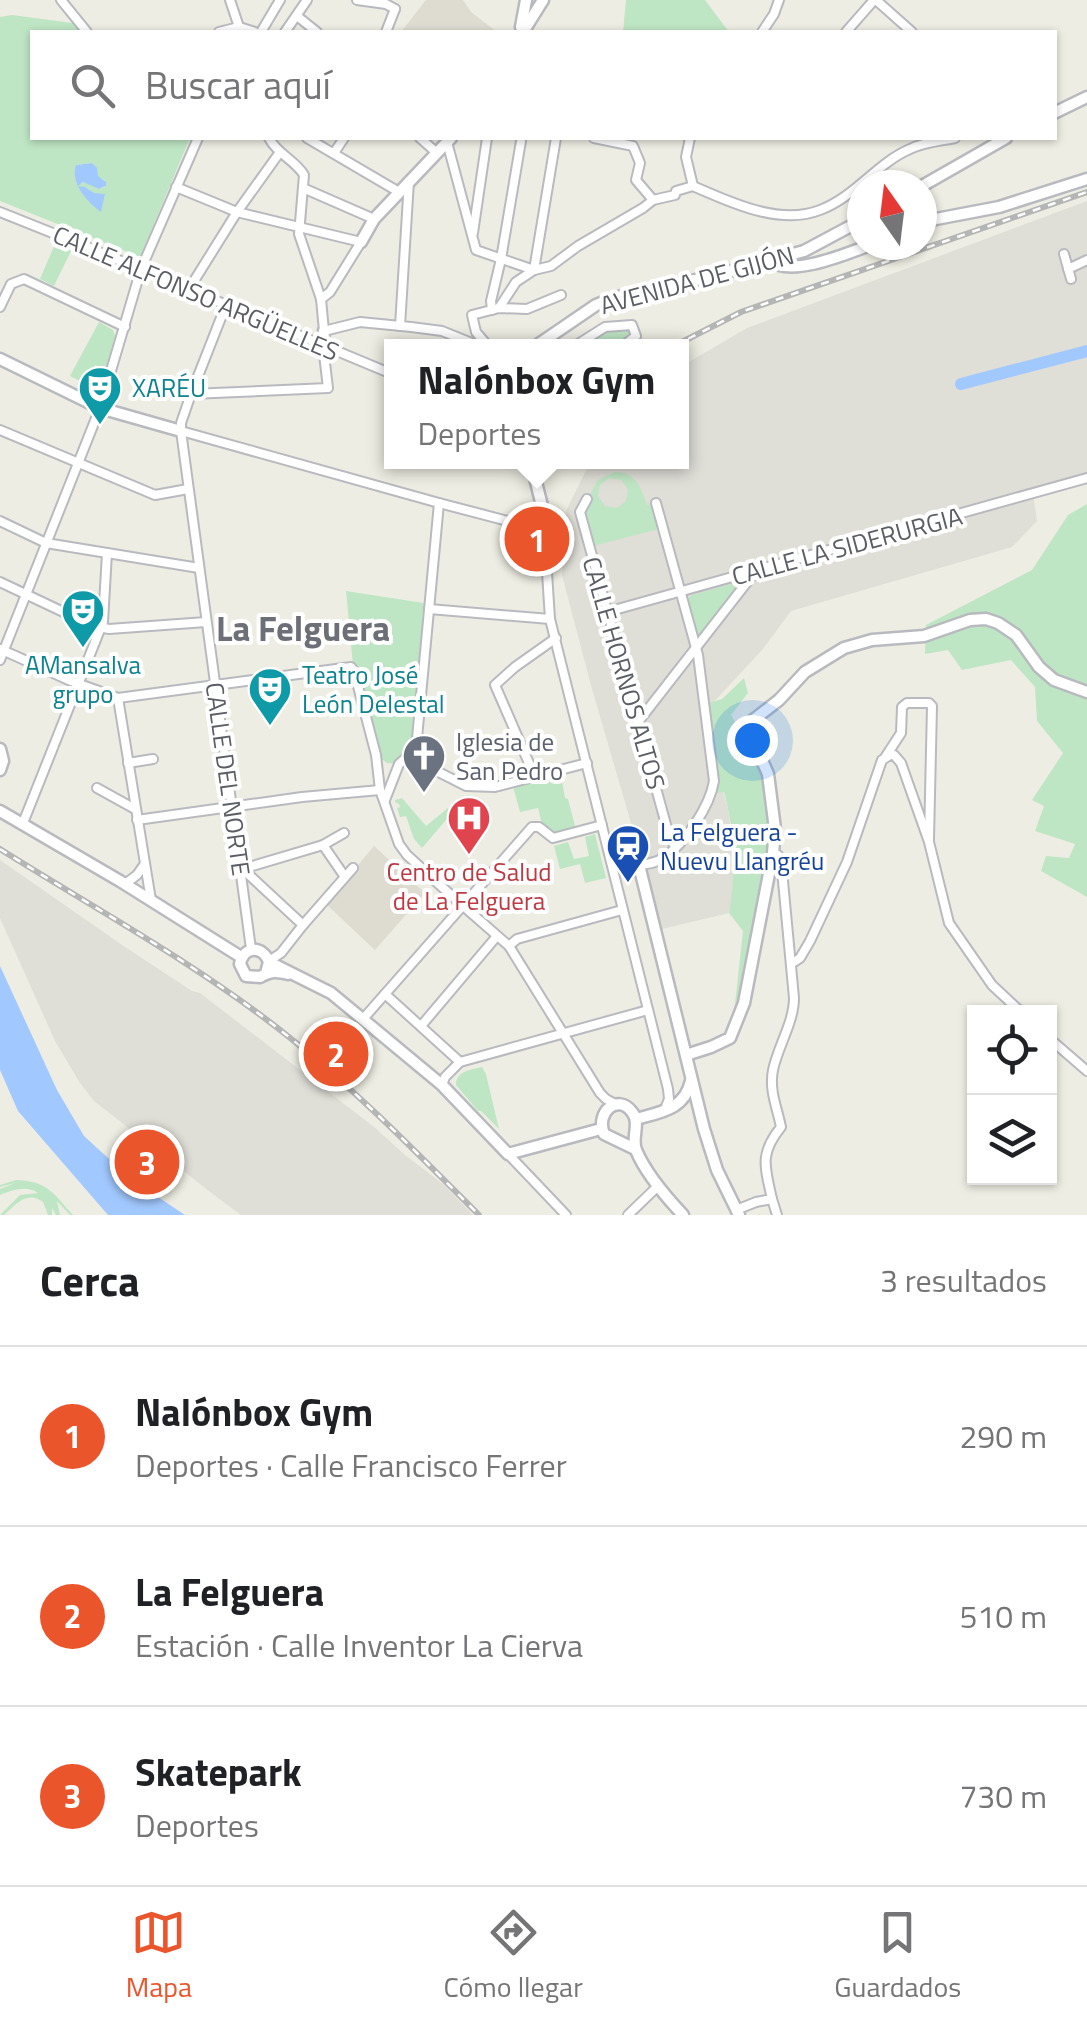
<!DOCTYPE html>
<html lang="es">
<meta charset="utf-8">
<style>
body{margin:0;font-family:"Titillium Web",sans-serif;background:#f2f2f2;color:#202124}
.controls{position:absolute;right:30px;bottom:30px;display:grid;overflow:hidden;border-radius:0px;box-shadow:0 2px 8px #0004}
.controls button{width:90px;height:90px;display:grid;place-items:center;padding:0;border:0;border-bottom:2px solid #e0e0e0;background:#fff;color:#202124;font:50px sans-serif}
.compass{position:absolute;left:847px;top:170px;width:90px;height:90px;border-radius:50%;background:#fff;box-shadow:0 2px 8px #0004;rotate:346deg}
.you{position:absolute;left:752px;top:740px;width:35px;height:35px;margin:-25px;border:8px solid #fff;border-radius:50%;background:#1a73e8;box-shadow:0 0 0 15px #1a73e833}
.badge{display:grid;place-items:center;width:65px;height:65px;border-radius:50%;background:#eb552c;color:#fff;font-size:32px;font-weight:700}
.pin{position:absolute;translate:-50% -50%;border:5px solid #fff;box-shadow:0 2px 10px #0006}
.popup{position:absolute;left:384px;top:339px;width:305px;height:130px;box-sizing:border-box;display:grid;place-content:center;border-radius:0px;background:#fff;filter:drop-shadow(0 2px 8px #0005);font-size:32px;white-space:nowrap;color:#757577}
.popup b{font-size:38px;color:#202124}
.popup::after{content:'';position:absolute;left:50%;top:100%;margin-left:-20px;border:20px solid transparent;border-top-color:#fff}
.list{margin:0;padding:0;list-style:none}
h2{display:flex;justify-content:space-between;align-items:center;height:130px;margin:0;padding:0 40px;font-size:42px}
h2 small{font-size:32px;font-weight:400;color:#757577}
.list li{display:grid;grid-template-columns:65px 1fr auto;gap:30px;align-items:center;box-sizing:border-box;height:180px;padding:0 40px;border-top:2px solid #e0e0e0}
.list b{display:block;font-size:38px;white-space:nowrap}
.list p{margin:0;font-size:32px;white-space:nowrap;color:#757577}
.list em{font-size:32px;font-style:normal;color:#757577}
.icon{flex:none;width:55px;height:55px;fill:none;stroke:currentColor;stroke-width:2;stroke-linecap:round;stroke-linejoin:round}
.map{position:relative;flex:none;width:1087px;height:1215px;overflow:hidden}
.search{position:absolute;background:#fff;box-shadow:0 2px 8px #0004;left:30px;right:30px;top:30px;height:110px;display:flex;align-items:center;gap:25px;box-sizing:border-box;padding:0 35px;border-radius:0px;color:#757577;font-size:38px}
.sheet{height:670px;background:#fff}
nav{display:flex;justify-content:space-around;align-items:center;box-sizing:border-box;height:140px;border-top:2px solid #e0e0e0;background:#fff;font-size:28px;color:#757577}
nav a{display:grid;justify-items:center;gap:5px}
nav .on{color:#eb552c}
.map>svg:first-child{display:block}
.industrial{fill:#dfded7}
.education{fill:#dedcd1}
.green{fill:#bfe6c4;fill-rule:evenodd}
.water{fill:#a2c9ff}
.lines{fill:none;stroke-linecap:round;stroke-linejoin:round}
.river{stroke:#a2c9ff;stroke-width:12}
.minor-casing{stroke:#b8babf;stroke-width:12}
.tertiary-casing{stroke:#b8babf;stroke-width:15}
.minor{stroke:#fff;stroke-width:8}
.tertiary{stroke:#fff;stroke-width:10}
.rail-casing{stroke:#b4b5b5;stroke-width:6}
.rail{stroke:#fff;stroke-width:2.5;stroke-dasharray:8;stroke-linecap:butt}
.labels{text-anchor:middle;dominant-baseline:central;stroke-width:8;stroke-linejoin:round;paint-order:stroke}
.street-label{font-size:25px;fill:#5b5e64;stroke:#fff}
.culture-label{font-size:25px;fill:#0d838f;stroke:#fff;text-anchor:start}
.worship-label{font-size:25px;fill:#5b616d;stroke:#fff;text-anchor:start}
.transit-label{font-size:25px;fill:#164399;stroke:#fff;text-anchor:start}
.health-label{font-size:25px;fill:#be3a42;stroke:#fff}
.district-label{font-size:35px;font-weight:bold;fill:#6c6f76;stroke:#fff}
</style>
<div class="map">
<svg width="1087" height="1215" viewBox="0 0 1087 1215">
<rect width="100%" height="100%" fill="#eeede3"/>
<!-- industrial -->
<g class="industrial">
<polygon points="1087,201 1087,478 1033,494 1037,521 1012,547 791,611 762,650 711,705 718,774 728,809 731,832 734,885 729,913 662,929 592,689 562,575 566,511 590,462 682,462 682,366 747,328"/>
<polygon points="0,860 125,947 192,991 200,993 374,1127 405,1155 443,1184 473,1215 241,1215 218,1198 94,1101 80,1083 55,1041 0,918"/>
</g>
<!-- education -->
<g class="education">
<polygon points="426,0 463,0 471,12 497,32 401,32"/>
<polygon points="374,846 425,893 375,950 326,904"/>
</g>
<!-- green -->
<g class="green">
<polygon points="626,0 705,0 729,32 623,32"/>
<path d="M12,15L73,23L82,32H32V138H190L140,257L0,201V17ZM92,163L98,176L106,182L105,187L99,189L84,182L78,185L76,165Z"/>
<polygon points="55,244 71,251 54,286 40,279"/>
<polygon points="99,322 113,330 115,336 105,370 95,365 88,385 70,376"/>
<polygon points="630,326 633,336 619,346 580,346 606,329"/>
<path d="M615,472C636,473 641,487 647,505L656,503L663,528L589,547L580,512L598,480ZM609,478L621,480L628,489L626,501L617,508L605,506L598,496L600,485Z"/>
<polygon points="1087,504 1087,897 1041,871 1046,856 1069,858 1075,844 1035,831 1044,806 1032,800 1063,753 1037,721 1035,687 1011,660 962,670 948,650 925,654 926,625 1032,570 1068,515"/>
<polygon points="732,584 736,587 735,592 703,634 698,635 695,633 688,599 692,595"/>
<polygon points="346,591 430,604 416,749 399,764 387,763 376,755 353,665"/>
<path d="M744,678L748,693L731,715L738,727L746,722C747,742 758,755 763,774C770,799 771,828 768,853L739,1000L734,1013L743,931L729,913C736,873 735,832 724,792L716,793L718,774L709,703L722,699Z"/>
<polygon points="560,770 565,798 568,799 576,830 554,835 543,828 538,808 520,812 512,783"/>
<polygon points="402,798 426,826 448,808 452,813 422,848 414,839 406,816 400,817 397,808 400,807 399,804 395,802 395,800"/>
<polygon points="595,834 606,878 585,883 580,864 560,869 554,846 568,842 574,859 589,856 585,837"/>
<path d="M482,1067L486,1074L499,1129L481,1111H478L456,1085C456,1071 470,1070 482,1067Z"/>
<polygon points="140,1147 164,1166 155,1178 130,1159"/>
<path d="M16,1180C48,1181 53,1193 73,1215H70L57,1201L60,1215H56L52,1208V1215H48L43,1202C27,1190 16,1204 4,1215H0L20,1195L38,1193C27,1185 12,1190 0,1195V1189L15,1183L0,1187V1185Z"/>
</g>
<!-- water -->
<g class="water">
<path d="M92,163L97,168L98,176L106,182V186L99,189L83,182L78,186L85,187L94,193L105,194L101,212C87,202 70,183 76,165Z"/>
<polygon points="0,966 57,1090 84,1136 131,1179 185,1215 108,1215 18,1111 0,1070"/>
</g>
<g class="lines">
<!-- river -->
<polyline class="river" points="961,384 1087,351"/>
<!-- minor casing -->
<g class="minor-casing">
<g id="minor">
<polyline points="61,0 87,32"/>
<polyline points="230,0 239,27"/>
<polyline points="357,0 386,4 395,9"/>
<polyline points="876,0 912,32"/>
<polyline points="297,16 317,32"/>
<polyline points="219,32 239,27 255,32"/>
<polyline points="261,32 280,0"/>
<polyline points="285,32 307,0"/>
<polyline points="386,32 395,9"/>
<polyline points="762,32 774,14 779,0"/>
<polyline points="846,32 874,0"/>
<path d="M269,138C277,154 295,160 304,175L299,234L321,299L324,331L360,322L411,327L442,331L479,346"/>
<polyline points="307,138 399,192"/>
<polyline points="420,138 437,153"/>
<polyline points="594,138 633,146 640,163 636,180 653,200"/>
<polyline points="690,138 686,157 693,186"/>
<polyline points="447,142 476,250 534,270"/>
<polyline points="334,153 344,138"/>
<path d="M693,186C730,202 779,226 820,210C855,197 877,163 910,149C924,142 940,141 955,138"/>
<polyline points="176,187 237,212 361,242 330,292 321,299"/>
<polyline points="303,188 374,219"/>
<polyline points="0,212 85,246 392,374"/>
<polyline points="473,233 487,138"/>
<polyline points="1064,254 1071,279"/>
<polyline points="1068,269 1087,260"/>
<polyline points="534,270 556,138"/>
<polyline points="189,289 237,212 280,152"/>
<polyline points="226,305 191,394 181,423 181,431 251,949"/>
<polyline points="0,307 11,284 24,279 125,327"/>
<polyline points="499,308 516,282 534,270 551,266 578,246 643,208 653,200 675,195 676,191 693,186"/>
<polyline points="492,310 491,301 501,259 521,141"/>
<polyline points="400,326 409,181"/>
<polyline points="488,346 476,332 472,315 499,308 527,309 561,295"/>
<polyline points="575,346 605,327 632,325 636,336 623,346"/>
<polyline points="191,394 328,388 323,346"/>
<polyline points="0,430 155,495 188,489"/>
<polyline points="181,431 439,503 523,525 544,526 550,619 668,1089 669,1099 665,1109"/>
<polyline points="587,499 580,512 670,839 676,847"/>
<polyline points="0,521 46,543 199,568"/>
<polyline points="0,582 93,626 109,629 206,622"/>
<polyline points="429,609 550,619"/>
<polyline points="607,612 1087,478"/>
<polyline points="0,649 71,681 118,698 351,667 354,671 376,755 380,790 399,844 407,855 453,897 509,946 600,1093 606,1099 617,1105"/>
<polyline points="0,660 100,408 141,269 198,138"/>
<polyline points="118,698 151,900"/>
<polyline points="638,722 755,572"/>
<polyline points="407,756 466,786 495,787 587,763"/>
<polyline points="886,756 901,733 902,707 907,703 929,703 932,706 929,839"/>
<polyline points="128,763 153,759"/>
<polyline points="535,777 495,685 515,667 556,638"/>
<polyline points="97,788 135,809"/>
<polyline points="385,800 399,764 416,749 439,503"/>
<polyline points="137,820 302,797 380,790"/>
<polyline points="23,823 103,622 107,553"/>
<polyline points="323,845 345,877"/>
<path d="M639,865C648,864 656,863 663,858C685,844 710,806 714,781L698,655L656,503"/>
<polyline points="248,867 247,873 303,925"/>
<polyline points="239,870 323,845 344,833"/>
<polyline points="125,884 137,875 144,865"/>
<polyline points="509,946 517,939 622,910"/>
<polyline points="269,961 281,953 303,925 353,868"/>
<polyline points="791,964 800,958 810,941 847,862 882,760 890,755 894,755 901,763 929,842 949,923 992,985 1021,1012"/>
<polyline points="385,994 460,1062"/>
<polyline points="363,1019 532,827 539,827 553,838 602,825"/>
<polyline points="421,1026 497,936"/>
<polyline points="1050,1039 1087,1071"/>
<polyline points="442,1085 445,1077 460,1062 648,1010"/>
<polyline points="508,1154 566,1215"/>
<path d="M772,1199C765,1167 759,1154 781,1127C777,1107 769,1091 773,1070C778,1046 794,1022 794,998L781,860L778,855L773,853"/>
<polyline points="736,1210 756,1202 772,1199 777,1215"/>
<polyline points="628,1215 658,1186"/>
</g>
</g>
<!-- tertiary casing -->
<g class="tertiary-casing">
<g id="tertiary">
<polyline points="523,32 543,0"/>
<polyline points="523,32 521,27 526,0"/>
<polyline points="1054,113 1087,97"/>
<polyline points="922,186 1006,138"/>
<polyline points="922,224 936,219 999,207 1087,179"/>
<polyline points="361,242 374,219 451,138"/>
<path d="M770,261C792,277 846,254 870,245"/>
<polyline points="323,346 324,331"/>
<polyline points="536,346 596,305 613,298 709,277 804,251 862,220"/>
<polyline points="0,359 100,408 181,431"/>
<polyline points="531,462 543,510 544,526"/>
<polyline points="0,749 3,761 0,770"/>
<polyline points="0,811 120,881 241,957"/>
<polyline points="639,865 704,1129 717,1170 739,1215"/>
<polyline points="269,962 331,993 354,1012 442,1085 508,1154 601,1129"/>
<path d="M266,973L269,962C263,946 244,945 240,964L246,976L260,977C271,971 276,971 288,974"/>
<polyline points="686,1055 711,1047 730,1038 744,1003 773,853 775,829 768,774 754,742 752,721 779,700 805,672 844,648 872,640 924,636 970,620 986,619 998,623 1016,635 1039,667 1054,680 1087,692"/>
<path d="M636,1119C661,1112 684,1110 691,1081"/>
<path d="M635,1149L604,1134C595,1112 618,1093 632,1112C641,1123 631,1138 636,1150C645,1172 667,1198 683,1215"/>
</g>
</g>
<!-- minor -->
<use href="#minor" class="minor"/>
<!-- tertiary -->
<use href="#tertiary" class="tertiary"/>
<!-- rail casing -->
<g class="rail-casing">
<g id="rail">
<polyline points="674,346 741,312 1087,192"/>
<path d="M0,849C97,910 199,965 289,1037C357,1091 418,1154 479,1215"/>
</g>
</g>
<!-- rail -->
<use href="#rail" class="rail"/>
</g>
<!-- icons -->
<defs>
<g id="theatre-pin" transform="scale(2.25)"><path d="M0 17L-7.5 6A9.5 9.5 0 1 1 7.5 6Z" fill="#0f9aa8" stroke="#fff"/><path d="M-5-5.5Q0-4 5-5.5V0Q5 5 0 6Q-5 5-5 0ZM-3.3-2.5H-1v1.5H-3.3ZM1-2.5H3.3v1.5H1ZM-2.8 1Q0 5.5 2.8 1Z" fill="#fff"/></g>
<g id="church-pin" transform="scale(2.25)"><path d="M0 17L-7.5 6A9.5 9.5 0 1 1 7.5 6Z" fill="#6b7280" stroke="#fff"/><path d="M-1.2-6h2.4v3.5h3.3v2.4h-3.3V6h-2.4V-.1h-3.3v-2.4h3.3Z" fill="#fff"/></g>
<g id="hospital-pin" transform="scale(2.25)"><path d="M0 17L-7.5 6A9.5 9.5 0 1 1 7.5 6Z" fill="#e0444e" stroke="#fff"/><path d="M-5-5h3v3.5h4V-5h3V5h-3V1.5h-4V5h-3Z" fill="#fff"/></g>
<g id="station-pin" transform="scale(2.25)"><path d="M0 17L-7.5 6A9.5 9.5 0 1 1 7.5 6Z" fill="#1a4fb4" stroke="#fff"/><path d="M-3-6H3Q5-6 5-4V2Q5 4 3 4L4.5 6H3L1.5 4h-3L-3 6H-4.5L-3 4Q-5 4-5 2V-4Q-5-6-3-6ZM-3.5-4v3h7v-3ZM-3.5 1v1.5H-2V1ZM2 1v1.5H3.5V1Z" fill="#fff"/></g>
</defs>
<g fill-rule="evenodd">
<use href="#theatre-pin" x="100" y="388"/>
<use href="#theatre-pin" x="83" y="611"/>
<use href="#theatre-pin" x="270" y="689"/>
<use href="#church-pin" x="424" y="756"/>
<use href="#hospital-pin" x="469" y="818"/>
<use href="#station-pin" x="628" y="846"/>
</g>
<g class="labels">
<!-- street labels -->
<g class="street-label">
<text transform="translate(697 280) rotate(-15)">AVENIDA DE GIJÓN</text>
<text transform="translate(196 293) rotate(23)">CALLE ALFONSO ARGÜELLES</text>
<text transform="translate(847 546) rotate(-15)">CALLE LA SIDERURGIA</text>
<text transform="translate(624 673) rotate(74)">CALLE HORNOS ALTOS</text>
<text transform="translate(228 779) rotate(82)">CALLE DEL NORTE</text>
</g>
<!-- culture labels -->
<g class="culture-label">
<text x="132" y="388">XARÉU</text>
<text x="83" y="665" text-anchor="middle">AMansalva<tspan x="83" dy="29">grupo</tspan></text>
<text x="302" y="675">Teatro José<tspan x="302" dy="29">León Delestal</tspan></text>
</g>
<!-- worship labels -->
<g class="worship-label">
<text x="456" y="742">Iglesia de<tspan x="456" dy="29">San Pedro</tspan></text>
</g>
<!-- transit labels -->
<g class="transit-label">
<text x="660" y="832">La Felguera -<tspan x="660" dy="29">Nuevu Llangréu</tspan></text>
</g>
<!-- health labels -->
<g class="health-label">
<text x="469" y="872">Centro de Salud<tspan x="469" dy="29">de La Felguera</tspan></text>
</g>
<!-- district labels -->
<g class="district-label">
<text x="303" y="628">La Felguera</text>
</g>
</g>
</svg>
<div class="controls">
<button><svg class="icon" aria-label="locate" viewBox="0 0 24 24"><circle cx="12" cy="12" r="6"/><path d="M12 2v4M12 18v4M2 12h4M18 12h4"/></svg></button>
<button><svg class="icon" aria-label="layers" viewBox="0 0 24 24"><path d="M12 4l9 5-9 5-9-5zM3 14l9 5 9-5"/></svg></button>
</div>
<svg class="compass" viewBox="-18 -18 36 36"><path d="M0-13l5 13h-10z" fill="#e53935"/><path d="M0 13l5-13h-10z" fill="#757577"/></svg>
<div class="you"></div>
<div class="pin badge" style="left:537px;top:539px">1</div>
<div class="popup"><b>Nalónbox Gym</b>Deportes</div>
<div class="pin badge" style="left:336px;top:1054px">2</div>
<div class="pin badge" style="left:147px;top:1162px">3</div>
<div class="search"><svg class="icon" aria-label="search" viewBox="0 0 24 24"><circle cx="10" cy="10" r="6"/><path d="M15 15l6 6"/></svg>Buscar aquí</div>
</div>
<section class="sheet">
<h2>Cerca<small>3 resultados</small></h2>
<ul class="list">
<li><span class="badge">1</span><div><b>Nalónbox Gym</b><p>Deportes · Calle Francisco Ferrer</p></div><em>290 m</em></li>
<li><span class="badge">2</span><div><b>La Felguera</b><p>Estación · Calle Inventor La Cierva</p></div><em>510 m</em></li>
<li><span class="badge">3</span><div><b>Skatepark</b><p>Deportes</p></div><em>730 m</em></li>
</ul>
</section>
<nav>
<a class="on"><svg class="icon" aria-label="map" viewBox="0 0 24 24"><path d="M3 6l6-2 6 2 6-2v14l-6 2-6-2-6 2zM9 4v14M15 6v14"/></svg>Mapa</a>
<a><svg class="icon" aria-label="directions" viewBox="0 0 24 24"><path d="M12 3l9 9-9 9-9-9zM9 14v-3h6M13 9l2 2-2 2"/></svg>Cómo llegar</a>
<a><svg class="icon" aria-label="saved" viewBox="0 0 24 24"><path d="M7 4h10v16l-5-4-5 4z"/></svg>Guardados</a>
</nav>
